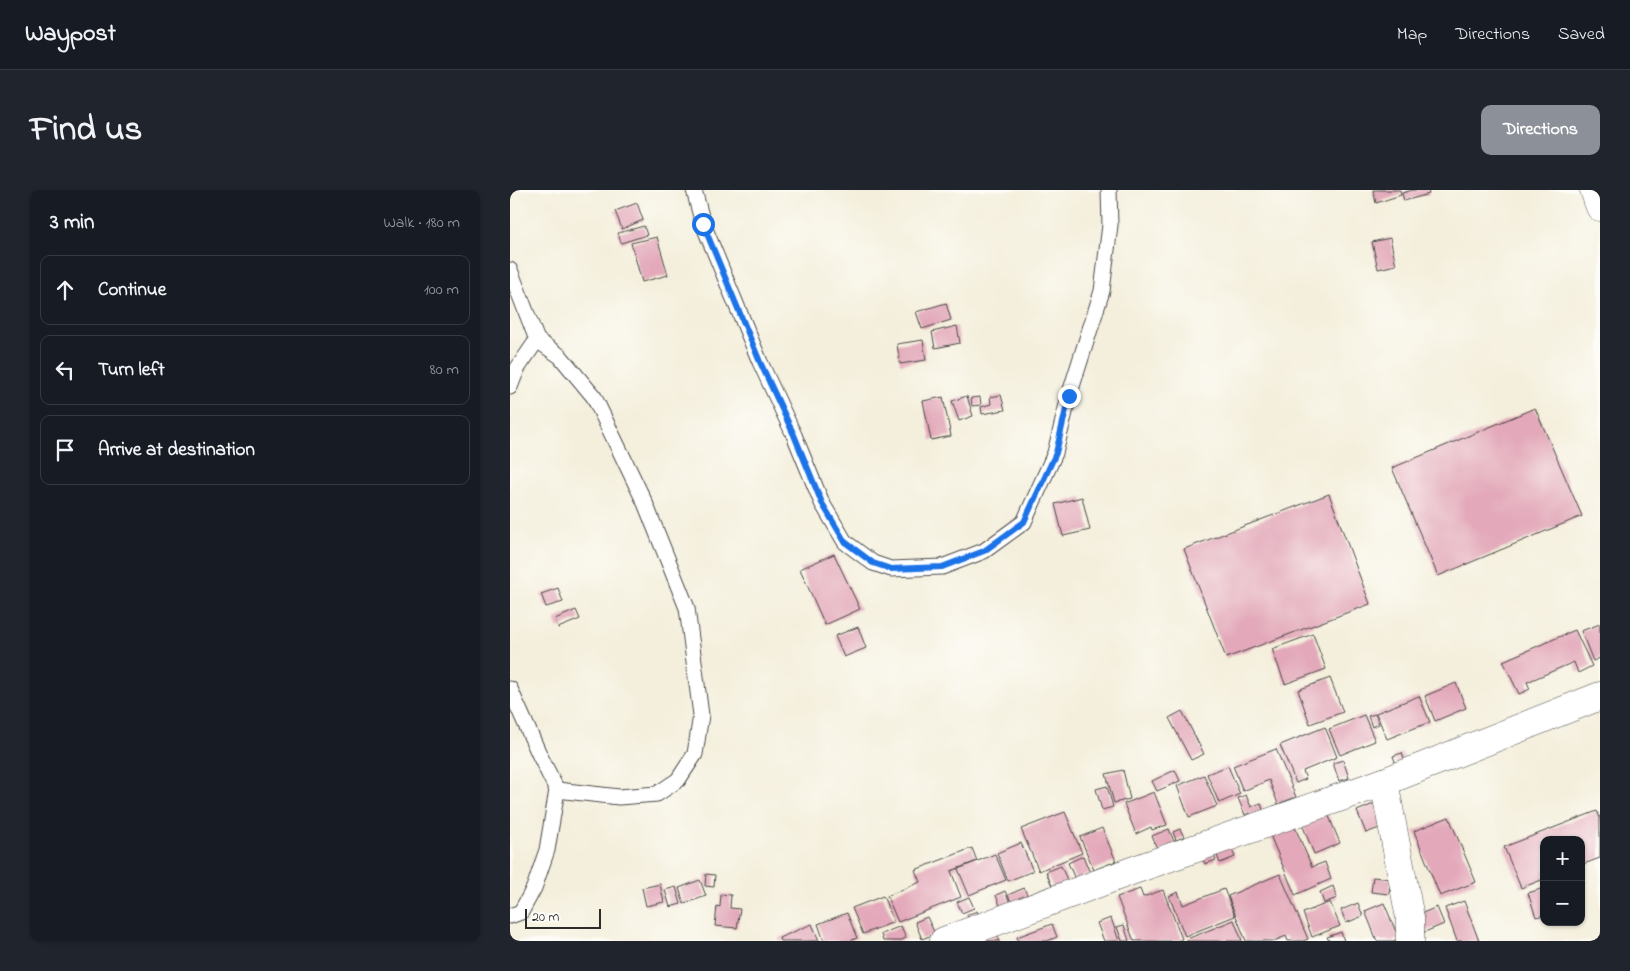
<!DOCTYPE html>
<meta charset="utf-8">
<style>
body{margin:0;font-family:"Indie Flower",sans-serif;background:#20242c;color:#f1f3f6}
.controls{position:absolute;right:15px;bottom:15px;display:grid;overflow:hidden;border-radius:10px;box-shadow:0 1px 4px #0004}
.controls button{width:45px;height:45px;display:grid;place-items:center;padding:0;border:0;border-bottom:1px solid #363941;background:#171b24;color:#f1f3f6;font:25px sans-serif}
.scale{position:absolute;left:15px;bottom:12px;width:76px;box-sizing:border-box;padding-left:5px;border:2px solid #2b2b2b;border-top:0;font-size:14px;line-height:18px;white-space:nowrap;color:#2b2b2b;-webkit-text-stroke:4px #fdfcf7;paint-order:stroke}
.stop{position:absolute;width:15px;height:15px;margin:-11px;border:4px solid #1a73e8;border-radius:50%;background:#fff}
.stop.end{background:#1a73e8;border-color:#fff;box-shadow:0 1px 5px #0008}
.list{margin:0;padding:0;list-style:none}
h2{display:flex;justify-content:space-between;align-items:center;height:65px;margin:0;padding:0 20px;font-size:21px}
h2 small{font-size:16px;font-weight:400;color:#9ea1a6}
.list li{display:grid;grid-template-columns:32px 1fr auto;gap:15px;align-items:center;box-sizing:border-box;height:70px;margin:0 10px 10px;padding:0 10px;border:1px solid #363941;border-radius:10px}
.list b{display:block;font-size:19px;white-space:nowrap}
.list em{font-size:16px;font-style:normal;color:#9ea1a6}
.icon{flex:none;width:28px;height:28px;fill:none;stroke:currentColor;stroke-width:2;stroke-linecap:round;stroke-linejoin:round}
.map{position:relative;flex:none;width:1090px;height:751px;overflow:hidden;border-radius:10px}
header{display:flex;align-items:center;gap:30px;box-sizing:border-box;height:70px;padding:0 25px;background:#171b24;border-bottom:1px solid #363941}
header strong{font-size:24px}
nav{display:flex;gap:28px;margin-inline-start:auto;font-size:18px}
.intro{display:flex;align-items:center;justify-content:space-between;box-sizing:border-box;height:120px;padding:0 30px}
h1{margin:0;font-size:35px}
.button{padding:12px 22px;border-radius:10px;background:#8c9099;color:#fff;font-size:18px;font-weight:700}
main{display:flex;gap:30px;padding:0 30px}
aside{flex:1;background:#171b24;border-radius:10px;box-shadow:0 1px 4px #0004}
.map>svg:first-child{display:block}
.building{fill:#e3a9ba}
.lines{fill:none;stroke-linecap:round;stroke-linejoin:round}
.service-casing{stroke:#494846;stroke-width:17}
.minor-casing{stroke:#494846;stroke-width:29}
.service{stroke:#fff;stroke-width:15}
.minor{stroke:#fff;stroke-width:28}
.route{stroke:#1a73e8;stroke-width:6}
</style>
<header>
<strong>Waypost</strong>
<nav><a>Map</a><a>Directions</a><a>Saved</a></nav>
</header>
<div class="intro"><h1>Find us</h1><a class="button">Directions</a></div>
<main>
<aside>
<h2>3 min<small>Walk · 180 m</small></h2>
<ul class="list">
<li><svg class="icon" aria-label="ahead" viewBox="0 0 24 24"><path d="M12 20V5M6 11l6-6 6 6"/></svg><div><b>Continue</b></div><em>100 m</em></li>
<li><svg class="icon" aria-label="left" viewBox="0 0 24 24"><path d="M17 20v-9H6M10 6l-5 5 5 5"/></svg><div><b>Turn left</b></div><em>80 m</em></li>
<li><svg class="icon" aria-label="arrive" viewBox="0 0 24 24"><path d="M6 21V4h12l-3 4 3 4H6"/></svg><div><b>Arrive at destination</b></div></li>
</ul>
</aside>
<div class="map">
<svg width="1090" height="751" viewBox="0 0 1090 751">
<rect width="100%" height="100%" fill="#fdfcf7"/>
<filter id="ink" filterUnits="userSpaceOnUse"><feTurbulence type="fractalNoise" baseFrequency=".02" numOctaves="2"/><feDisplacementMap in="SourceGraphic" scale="10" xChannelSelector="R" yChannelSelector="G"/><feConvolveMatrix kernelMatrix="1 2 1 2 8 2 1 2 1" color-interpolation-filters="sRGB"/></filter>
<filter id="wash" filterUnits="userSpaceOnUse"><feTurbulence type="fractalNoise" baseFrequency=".0096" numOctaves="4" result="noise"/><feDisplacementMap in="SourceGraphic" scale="20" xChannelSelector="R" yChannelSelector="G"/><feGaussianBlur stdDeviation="1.12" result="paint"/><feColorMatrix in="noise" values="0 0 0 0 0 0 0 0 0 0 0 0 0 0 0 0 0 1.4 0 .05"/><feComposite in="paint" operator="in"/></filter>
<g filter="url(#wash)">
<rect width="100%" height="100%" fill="#f4efdc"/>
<g id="blocks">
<!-- building -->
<g class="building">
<polygon points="863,0 890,0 891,5 866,13"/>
<polygon points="903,0 918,0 919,4 894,11 892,3"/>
<polygon points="127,13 133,30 112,39 105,21"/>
<polygon points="134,36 137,45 111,53 108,43"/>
<polygon points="147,47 158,85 132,92 121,53"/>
<polygon points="880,48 886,75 868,79 862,52"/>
<polygon points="436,113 441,130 412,139 406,122"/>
<polygon points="447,136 450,153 425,158 422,142"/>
<polygon points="413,150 416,170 390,174 387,154"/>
<polygon points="491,205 495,220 472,224 471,217 481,214 480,207"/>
<polygon points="457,206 463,226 449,231 442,211"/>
<polygon points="433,207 441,246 421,250 413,211"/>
<polygon points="470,207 471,215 462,216 461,208"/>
<polygon points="1025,218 1072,326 928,386 882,278"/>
<polygon points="819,304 860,414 716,468 674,359"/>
<polygon points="572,307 580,340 553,346 545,314"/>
<polygon points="324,364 350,419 315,435 290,379"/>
<polygon points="48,398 53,412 36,417 31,404"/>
<polygon points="66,420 70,429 48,438 45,429"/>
<polygon points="1090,434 1090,468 1083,471 1071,441"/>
<polygon points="348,437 356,458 334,467 325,446"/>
<polygon points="1065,440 1082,476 1068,483 1064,472 1017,492 1020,499 1009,504 993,471"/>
<polygon points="803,444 816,479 775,494 762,459"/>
<polygon points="820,488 833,522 800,534 788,500"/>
<polygon points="946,493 956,518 925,531 915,506"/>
<polygon points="909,506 920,532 877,549 866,523"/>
<polygon points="672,521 694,564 681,570 659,528"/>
<polygon points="865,524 869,534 862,537 858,526"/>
<polygon points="854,525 865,551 830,565 819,539"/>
<polygon points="815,537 827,567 793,581 796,589 786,593 770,555"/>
<polygon points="766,559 786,607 768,614 759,590 733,601 723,576"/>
<polygon points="892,563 895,571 886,574 883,566"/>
<polygon points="833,570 839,588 829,591 823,573"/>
<polygon points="718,576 730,604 709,613 697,584"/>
<polygon points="613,580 620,609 604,613 596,584"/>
<polygon points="665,580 670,591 647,601 642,591"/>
<polygon points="694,585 707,616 679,627 667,596"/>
<polygon points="597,596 603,617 592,620 586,599"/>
<polygon points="644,602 657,635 642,640 641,637 626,644 614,614"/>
<polygon points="736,605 741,617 751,613 753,620 741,625 740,623 735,625 728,608"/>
<polygon points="868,612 877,635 856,643 847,621"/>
<polygon points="1087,621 1090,628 1090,668 1071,675 1071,650 1034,650 1034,689 1011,698 994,657"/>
<polygon points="555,622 572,663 529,681 511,639"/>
<polygon points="818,624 830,653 804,664 792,634"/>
<polygon points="939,627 966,692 930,706 904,641"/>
<polygon points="784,635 802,677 815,672 821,689 785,705 760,645"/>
<polygon points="592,638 606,671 584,680 570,647"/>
<polygon points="659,639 665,654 648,661 642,646"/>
<polygon points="670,639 674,647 666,650 663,642"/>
<polygon points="511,653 523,681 498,691 487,663"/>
<polygon points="720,655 725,667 710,673 705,661"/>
<polygon points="462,658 467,671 441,681 451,707 388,732 377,706 410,692 405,680"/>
<polygon points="702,663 706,670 695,674 692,667"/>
<polygon points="485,664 496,690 459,705 448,679"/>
<polygon points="573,666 580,683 565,689 558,673"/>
<polygon points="551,676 558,692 543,698 536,682"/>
<polygon points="196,684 205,685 204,697 195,696"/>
<polygon points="770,684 798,749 793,751 778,751 776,746 764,751 736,751 718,706"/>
<polygon points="863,687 881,689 879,704 861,702"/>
<polygon points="190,690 196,706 174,714 169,698"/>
<polygon points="150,694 154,712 136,716 132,698"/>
<polygon points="823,696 827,708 814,713 810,702"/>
<polygon points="166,697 171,714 160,717 155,700"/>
<polygon points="514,698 518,707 502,714 498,705"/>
<polygon points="1034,698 1034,725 1026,727 1018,703"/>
<polygon points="630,699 633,707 653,700 672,749 667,751 624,751 607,707"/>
<polygon points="714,699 725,726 675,746 659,706 668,702 673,715"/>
<polygon points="495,701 501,715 491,718 486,705"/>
<polygon points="211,704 221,705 220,718 230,719 227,738 205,736 207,716 210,717"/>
<polygon points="373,706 384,732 353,744 342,718"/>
<polygon points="459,707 464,718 452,723 447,712"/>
<polygon points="954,711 969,751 947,751 935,718"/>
<polygon points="820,712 830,736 802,747 793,723"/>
<polygon points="848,713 853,726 836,733 831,720"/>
<polygon points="874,713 889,749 883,751 867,751 855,721"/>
<polygon points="927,717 934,734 910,744 903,727"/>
<polygon points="467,721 470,729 460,733 457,725"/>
<polygon points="337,723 347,748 340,751 314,751 308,734"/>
<polygon points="417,727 425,744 412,749 405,732"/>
<polygon points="601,728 609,751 594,751 587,733"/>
<polygon points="724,730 732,751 677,751 677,749"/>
<polygon points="302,734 309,751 270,751 269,748"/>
<polygon points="542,734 547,747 537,751 508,751 507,747"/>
<polygon points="614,735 619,751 612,751 607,737"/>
<polygon points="391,736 396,748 389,751 373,751 371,744"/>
<polygon points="831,742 834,751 819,751 817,747"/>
<polygon points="487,744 490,751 470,751"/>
</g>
</g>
</g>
<g filter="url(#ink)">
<use href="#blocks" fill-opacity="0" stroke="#494846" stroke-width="1"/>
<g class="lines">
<!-- service casing -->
<g class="service-casing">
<g id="service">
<polyline points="184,0 193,34 250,172 284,245 312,313 335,352 363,373 381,379 432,377 474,361 514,332 545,263 559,206 592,101 600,35 599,0"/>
<polyline points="0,80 27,150 50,166 84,207 135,313 177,418 191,525 185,564 168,590 147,604 109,607 47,600"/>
<polyline points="0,197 7,179 27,150"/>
<polyline points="0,499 30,566 47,600 37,660 24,698 11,722 0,726"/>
</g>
</g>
<!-- minor casing -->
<g class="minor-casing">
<g id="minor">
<polyline points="1084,0 1090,17"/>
<polyline points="874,592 900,728 900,751"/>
<polyline points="434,751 624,680 874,592 1090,506"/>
</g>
</g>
<!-- service -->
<use href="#service" class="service"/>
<!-- minor -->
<use href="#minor" class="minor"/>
</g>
</g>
<g class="lines" filter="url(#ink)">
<!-- route -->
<polyline class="route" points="193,34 250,172 284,245 312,313 335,352 363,373 381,379 432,377 474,361 514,332 546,263 559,206"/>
</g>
</svg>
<div class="controls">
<button>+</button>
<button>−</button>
</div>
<div class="scale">20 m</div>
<div class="stop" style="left:193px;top:34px"></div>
<div class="stop end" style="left:559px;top:206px"></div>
</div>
</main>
